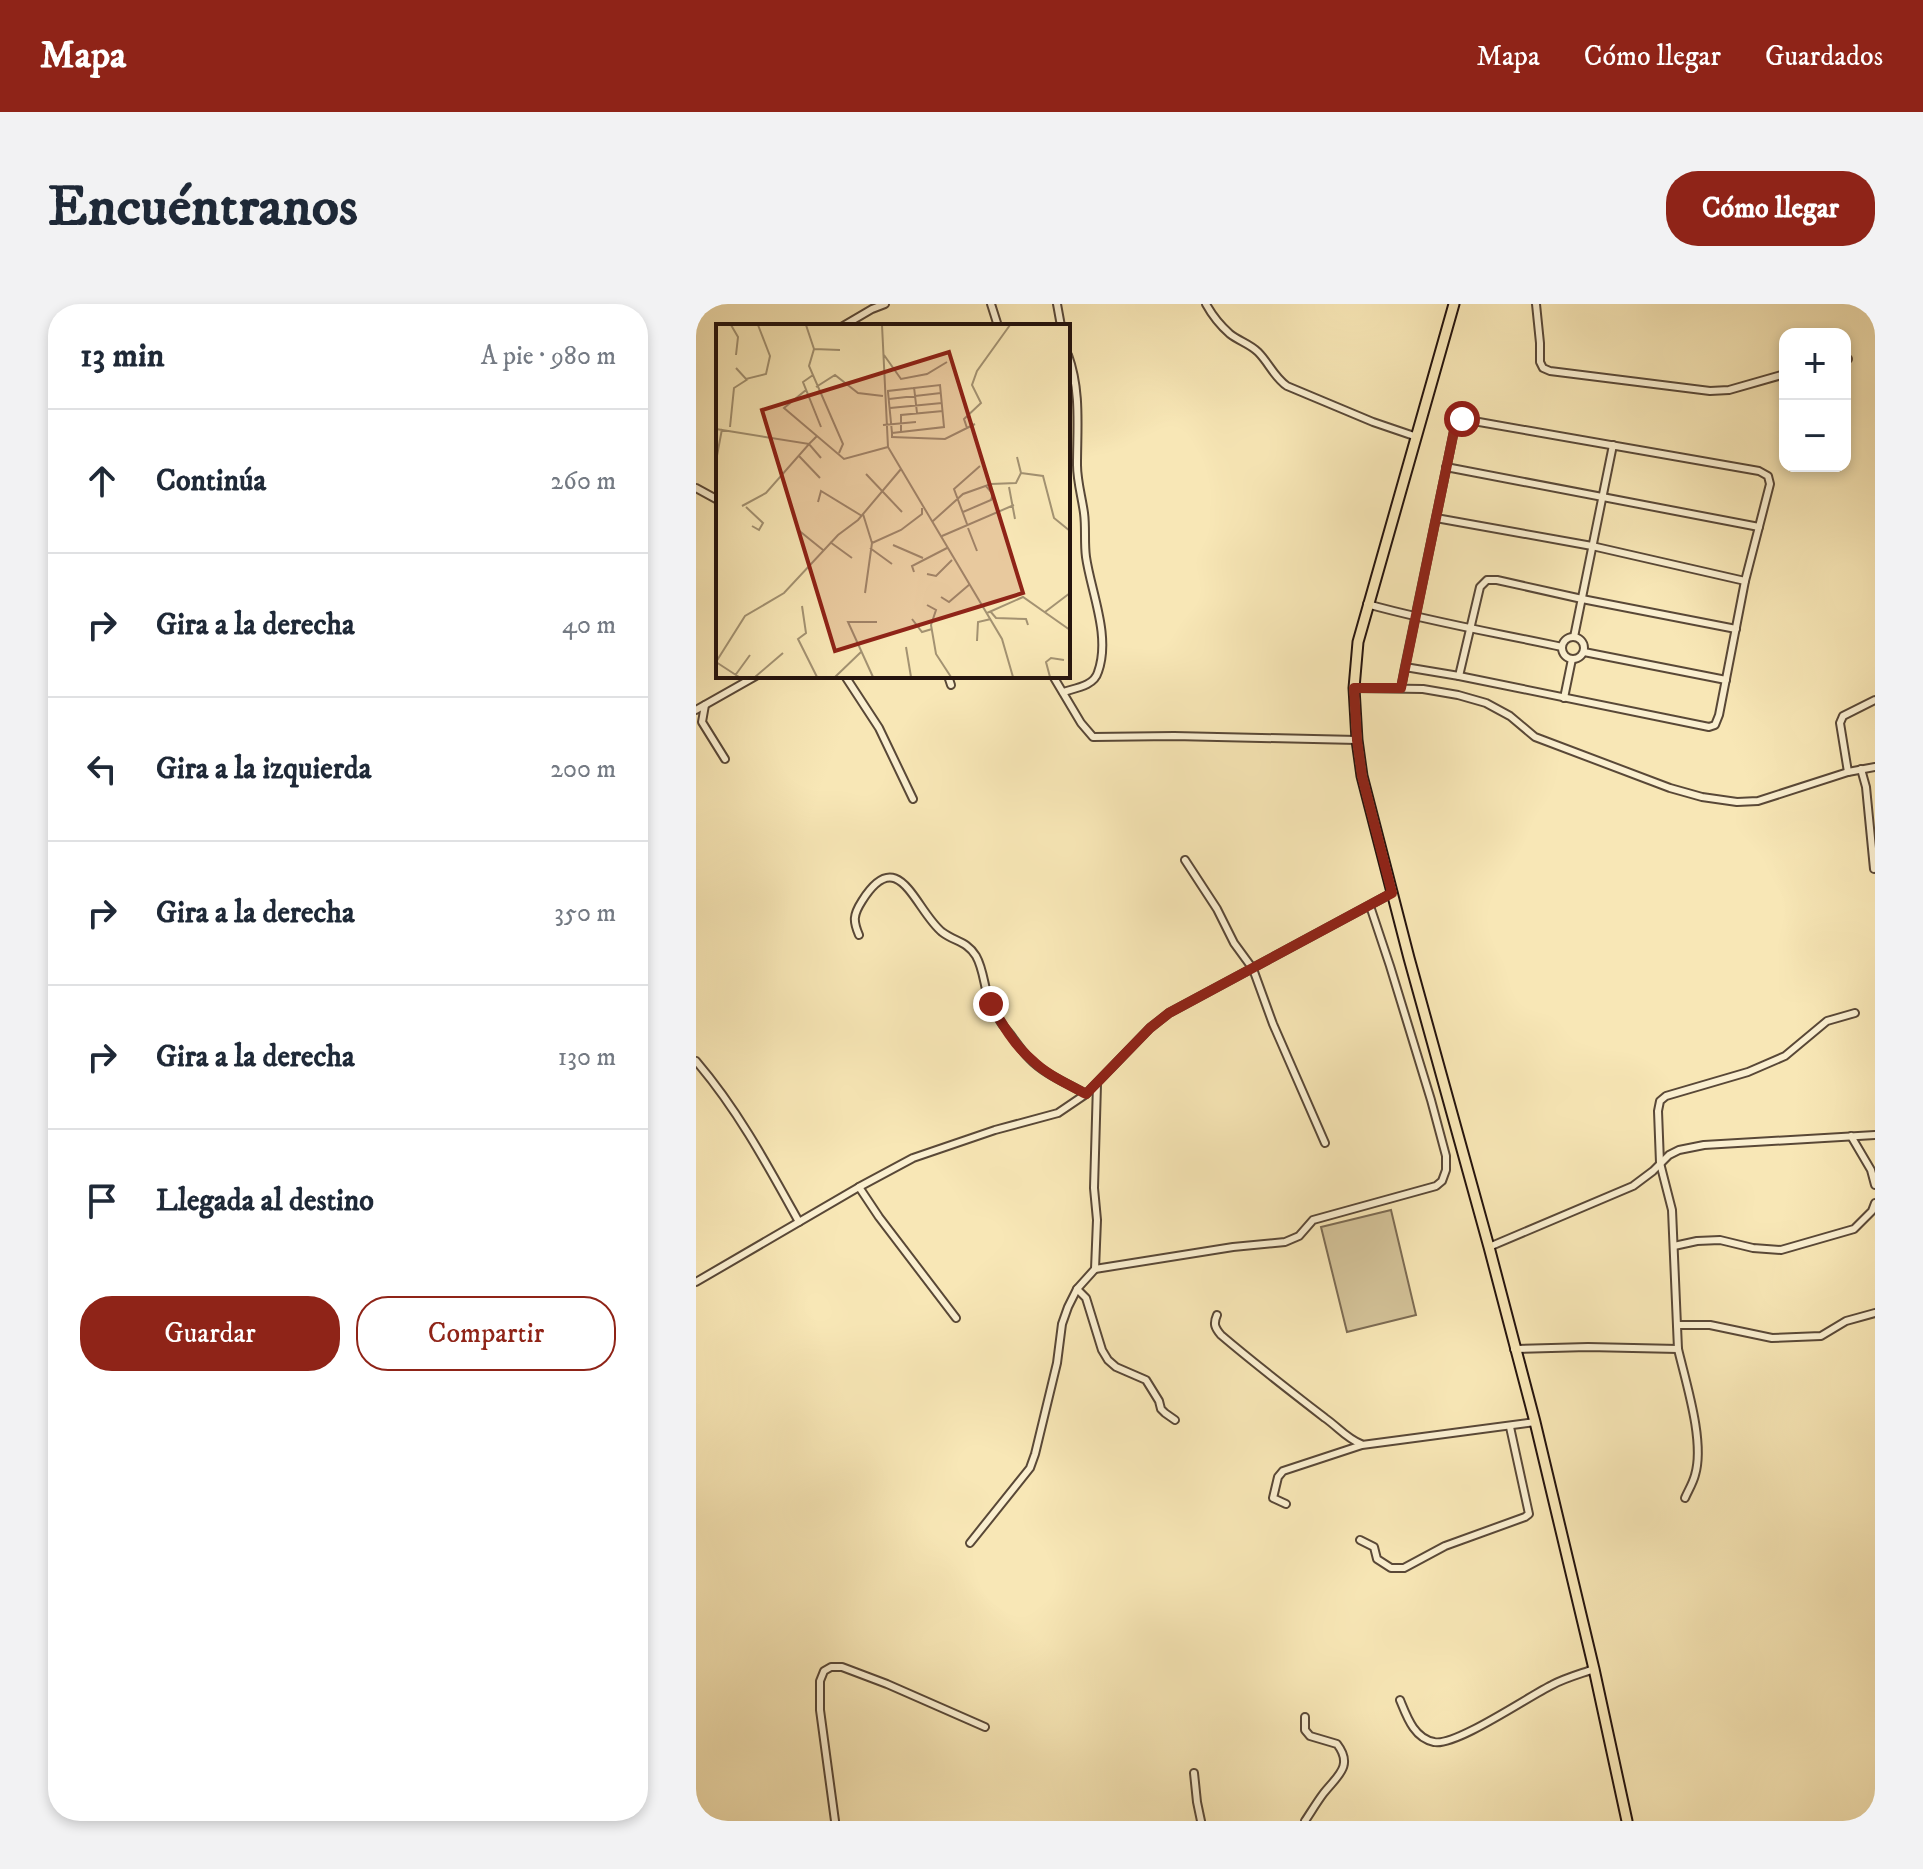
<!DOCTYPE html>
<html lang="es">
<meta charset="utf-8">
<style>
body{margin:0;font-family:"IM FELL DW Pica",serif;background:#f2f2f3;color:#1f2937}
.controls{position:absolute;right:24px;top:24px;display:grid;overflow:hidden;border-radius:16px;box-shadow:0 4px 12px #0003}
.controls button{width:72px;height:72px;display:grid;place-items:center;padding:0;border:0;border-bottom:2px solid #e0e1e3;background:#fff;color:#1f2937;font:40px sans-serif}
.stop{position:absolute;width:24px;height:24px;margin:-18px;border:6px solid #8f2418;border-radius:50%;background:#fff}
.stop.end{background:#8f2418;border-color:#fff;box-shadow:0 2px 8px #0008}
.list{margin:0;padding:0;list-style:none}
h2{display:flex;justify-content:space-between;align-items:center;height:104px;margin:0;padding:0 32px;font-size:34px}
h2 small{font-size:26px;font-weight:400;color:#747a83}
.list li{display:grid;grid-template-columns:52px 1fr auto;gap:24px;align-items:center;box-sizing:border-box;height:144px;padding:0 32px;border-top:2px solid #e0e1e3}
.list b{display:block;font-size:30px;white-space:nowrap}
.list em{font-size:26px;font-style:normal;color:#747a83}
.actions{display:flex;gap:16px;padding:24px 32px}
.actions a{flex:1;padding:18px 0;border:2px solid #8f2418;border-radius:32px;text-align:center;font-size:28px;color:#8f2418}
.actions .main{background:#8f2418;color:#fff}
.icon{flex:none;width:44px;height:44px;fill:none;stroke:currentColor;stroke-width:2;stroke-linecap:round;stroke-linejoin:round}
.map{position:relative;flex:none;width:1179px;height:1517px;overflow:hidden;border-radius:32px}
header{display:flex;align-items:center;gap:48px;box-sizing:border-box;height:112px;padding:0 40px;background:#8f2418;color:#fff}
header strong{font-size:38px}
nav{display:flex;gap:44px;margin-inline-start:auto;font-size:28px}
.intro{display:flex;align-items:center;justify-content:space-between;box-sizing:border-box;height:192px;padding:0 48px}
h1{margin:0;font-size:56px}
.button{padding:20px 36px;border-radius:32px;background:#8f2418;color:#fff;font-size:28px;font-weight:700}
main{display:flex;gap:48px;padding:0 48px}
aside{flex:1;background:#fff;border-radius:32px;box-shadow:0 4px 12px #0003}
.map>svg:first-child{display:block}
.green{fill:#d4c399;stroke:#7c6b53;stroke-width:2}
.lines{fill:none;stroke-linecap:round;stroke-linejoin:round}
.street-casing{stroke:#594837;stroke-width:10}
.primary-casing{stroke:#24130d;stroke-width:13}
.street{stroke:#faefd0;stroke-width:6}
.primary{stroke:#f8e7b6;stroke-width:9}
.route{stroke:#8f2418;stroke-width:10}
.inset-road{fill:none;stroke:#a39272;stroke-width:2}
.view{fill:#8f2418;fill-opacity:0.15;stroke:#8f2418;stroke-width:4}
.inset-edge{fill:none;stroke:#24130d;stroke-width:4}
</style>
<header>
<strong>Mapa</strong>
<nav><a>Mapa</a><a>Cómo llegar</a><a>Guardados</a></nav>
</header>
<div class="intro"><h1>Encuéntranos</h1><a class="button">Cómo llegar</a></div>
<main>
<aside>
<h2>13 min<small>A pie · 980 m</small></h2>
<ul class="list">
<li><svg class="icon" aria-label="ahead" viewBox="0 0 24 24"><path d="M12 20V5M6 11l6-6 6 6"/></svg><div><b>Continúa</b></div><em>260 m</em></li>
<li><svg class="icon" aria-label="right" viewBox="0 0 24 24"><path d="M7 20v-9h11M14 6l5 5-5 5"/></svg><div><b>Gira a la derecha</b></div><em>40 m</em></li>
<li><svg class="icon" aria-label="left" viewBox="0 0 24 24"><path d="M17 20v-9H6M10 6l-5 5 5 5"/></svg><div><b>Gira a la izquierda</b></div><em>200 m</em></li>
<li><svg class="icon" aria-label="right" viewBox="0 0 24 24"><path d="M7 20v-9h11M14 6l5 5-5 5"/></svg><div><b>Gira a la derecha</b></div><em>350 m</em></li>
<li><svg class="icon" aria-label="right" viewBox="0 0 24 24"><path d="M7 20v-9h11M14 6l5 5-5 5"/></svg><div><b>Gira a la derecha</b></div><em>130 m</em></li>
<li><svg class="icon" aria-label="arrive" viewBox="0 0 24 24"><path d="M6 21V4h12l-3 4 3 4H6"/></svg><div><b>Llegada al destino</b></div></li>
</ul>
<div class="actions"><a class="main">Guardar</a><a>Compartir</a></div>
</aside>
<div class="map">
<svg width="1179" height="1517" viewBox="0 0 1179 1517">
<rect width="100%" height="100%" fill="#f8e7b6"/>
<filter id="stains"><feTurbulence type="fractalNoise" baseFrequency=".0025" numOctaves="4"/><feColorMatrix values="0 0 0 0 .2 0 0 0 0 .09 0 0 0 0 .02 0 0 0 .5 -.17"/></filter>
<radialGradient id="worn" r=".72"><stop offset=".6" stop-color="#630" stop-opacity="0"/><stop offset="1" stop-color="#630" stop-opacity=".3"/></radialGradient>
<!-- green -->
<polygon class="green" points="695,906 720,1011 651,1028 625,923"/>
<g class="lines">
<!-- street casing -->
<g class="street-casing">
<g id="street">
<polyline points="295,0 302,22"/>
<polyline points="361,0 365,22"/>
<path d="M510,0C516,11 525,22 534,30C543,37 554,40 562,48C573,59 578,73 591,82L677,118L721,133"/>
<polyline points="840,0 844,39 844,58 847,64 854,67 1014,87 1033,86 1089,70"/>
<polyline points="147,22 176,5 189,0"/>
<polyline points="1149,55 1152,55"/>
<polyline points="750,163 1063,223"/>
<polyline points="0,184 22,196"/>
<polyline points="740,214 896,242 1049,277"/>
<path d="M671,300C735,318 801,329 866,343"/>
<circle cx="877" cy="344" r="11"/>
<polyline points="878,333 917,141"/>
<polyline points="888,348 1030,376"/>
<polyline points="149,372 183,424 217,495"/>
<polyline points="252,372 255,381"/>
<polyline points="357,372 385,419 397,433 478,432 661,436"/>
<polyline points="763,372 784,283 791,276 801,276 886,295 1040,325"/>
<polyline points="658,384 727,385 762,391 790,399 814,412 839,433 974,484 1006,493 1041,498 1062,497 1152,468 1179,463"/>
<polyline points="705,384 709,363 759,122 762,117 766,115 1063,167 1072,172 1074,180 1049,277 1023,411 1019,421 1013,423 763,372 709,363"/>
<path d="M367,388C380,384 398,382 402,368C415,332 395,288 390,253C388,238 390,224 388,209C386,194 381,177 381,161C381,124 385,86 372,51"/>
<polyline points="868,394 876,355"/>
<polyline points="9,401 6,418 29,455"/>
<polyline points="0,406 60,372"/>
<polyline points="1165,465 1170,483 1178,565"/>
<polyline points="1152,468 1144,419 1147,412 1179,396"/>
<polyline points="489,556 521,605 538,639 557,665 577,720 629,839"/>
<path d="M163,631C157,617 157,611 166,597C203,538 219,606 246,628C259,638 271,637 280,652C288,666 288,684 294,699C299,710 307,722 314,730C320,738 326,747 333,754C348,770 371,779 390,790"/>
<path d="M0,757C42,806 72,862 103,918"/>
<polyline points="1155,832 1175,866 1179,881"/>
<polyline points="163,883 183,913 260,1014"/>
<polyline points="978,942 1001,937 1024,936 1057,944 1085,946 1158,925 1176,907 1179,899"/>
<polyline points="793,943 937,882 957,867 973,851 983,846 1008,841 1179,831"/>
<polyline points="399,965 537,943 589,938 603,932 617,916 740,882 746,877 750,866 750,852 735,796 694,662 674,602"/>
<polyline points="0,978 163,883 217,854 299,826 362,809 390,790 454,724 473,709 696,589"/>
<polyline points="381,985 390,994 406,1046 412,1056 420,1063 450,1076 463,1097 465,1105 469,1109 479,1116"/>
<path d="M521,1011C517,1020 519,1024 525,1031C559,1060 594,1087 629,1114C642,1123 650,1134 665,1140"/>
<polyline points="981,1021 1014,1021 1076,1034 1125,1032 1150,1017 1179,1009"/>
<polyline points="818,1045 892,1043 982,1045 976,906 964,859 962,807 964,797 970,792 1052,768 1089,752 1131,717 1159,709"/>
<path d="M982,1045C990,1079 1009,1138 999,1171C997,1179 992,1187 989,1194"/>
<polyline points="590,1200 577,1194 582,1173 587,1167 666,1141 839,1118"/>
<polyline points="664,1236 678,1243 681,1255 695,1264 708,1264 749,1242 829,1213 833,1210 814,1123"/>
<polyline points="274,1239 334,1164 339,1150 361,1059 366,1020 372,1003 381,985 399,965 401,916 398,884 401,780"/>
<path d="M704,1396C711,1413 718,1434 738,1438C759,1443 833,1392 856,1381C869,1374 884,1370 898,1365"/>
<path d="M609,1413V1426L614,1432L641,1440C658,1462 641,1472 627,1490C621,1498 615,1508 609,1517"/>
<polyline points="498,1469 501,1498 505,1517"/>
<polyline points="139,1517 124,1406 124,1377 128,1367 135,1363 146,1363 191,1380 289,1423"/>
</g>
</g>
<!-- primary casing -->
<g class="primary-casing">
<polyline id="primary" points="758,0 662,338 658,384 661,436 666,472 713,654 793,943 839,1118 898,1365 931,1517"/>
</g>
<!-- street -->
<use href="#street" class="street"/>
<!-- primary -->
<use href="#primary" class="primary"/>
</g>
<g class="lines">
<!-- route -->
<path class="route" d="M295,700C306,720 318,741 336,756C351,771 372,780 390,790L454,724L473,709L696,589L666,472L661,436L658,384H705L759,122L762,117L766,115"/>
</g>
<!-- overview -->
<g transform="translate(20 20)">
<rect width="354" height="354" fill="#f8e7b6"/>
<path class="inset-road" d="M15,1L22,13L20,31M90,1L98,25L93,42L127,120L123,129M166,1L172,123L286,315L297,353M98,25L124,26M168,31L185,55L211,50L231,38M20,44L30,55L50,50L54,32L42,1M97,51L87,58L105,103M100,63L119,51L142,69L167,72M198,63L201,89M90,66L68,84L128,135L172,123M173,75L225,69M174,84L226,79M167,101L200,98M14,103L18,64L32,55M251,104L248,95L265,79L256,61L261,47L294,1M0,105L93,120L101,112M185,107V91L227,87M176,109L228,103L224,61L172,67V68L176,109V112M175,113L229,115L259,100M83,132L104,154M0,137L6,105M305,149L327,152L338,194L354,207M150,150L186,188M293,163L299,195M102,178L105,167L146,192M26,182L50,169L93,120L105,134M30,183L47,199L43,206L36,202M247,188L275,176L277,170L270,162M147,190L156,219L149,269M217,197L247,170L275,160L300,159L305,149L301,133M251,200L238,165L264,142M252,204L261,227M81,205L107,226M226,212L298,181M114,218L136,234M156,219L185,206L206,190V184M177,221L207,234M154,224L176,240M198,248L196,242L231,224M211,250L220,252L236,236M225,273L233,278L254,260M211,281L220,286L215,301L220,330L235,353M86,282L90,309L82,315L101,353M274,287L280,294L310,295L312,301M329,288L354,269M271,289L307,273L354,306M196,295L206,308L216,305M261,317L262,298L275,295M190,323L195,353M0,338L29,292L68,269L122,211L142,196L185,145M0,338L23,353M18,353L34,331M39,353L67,329M119,353L145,328M157,353L132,298H161M334,353L330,338L335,334L348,336"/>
<path class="view" d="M233,28L307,269L119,327L46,86Z"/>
<rect width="354" height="354" class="inset-edge"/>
</g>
<rect width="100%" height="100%" filter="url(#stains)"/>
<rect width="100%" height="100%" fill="url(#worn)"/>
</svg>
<div class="controls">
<button>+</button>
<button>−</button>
</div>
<div class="stop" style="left:766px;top:115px"></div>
<div class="stop end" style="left:295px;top:700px"></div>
</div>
</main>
